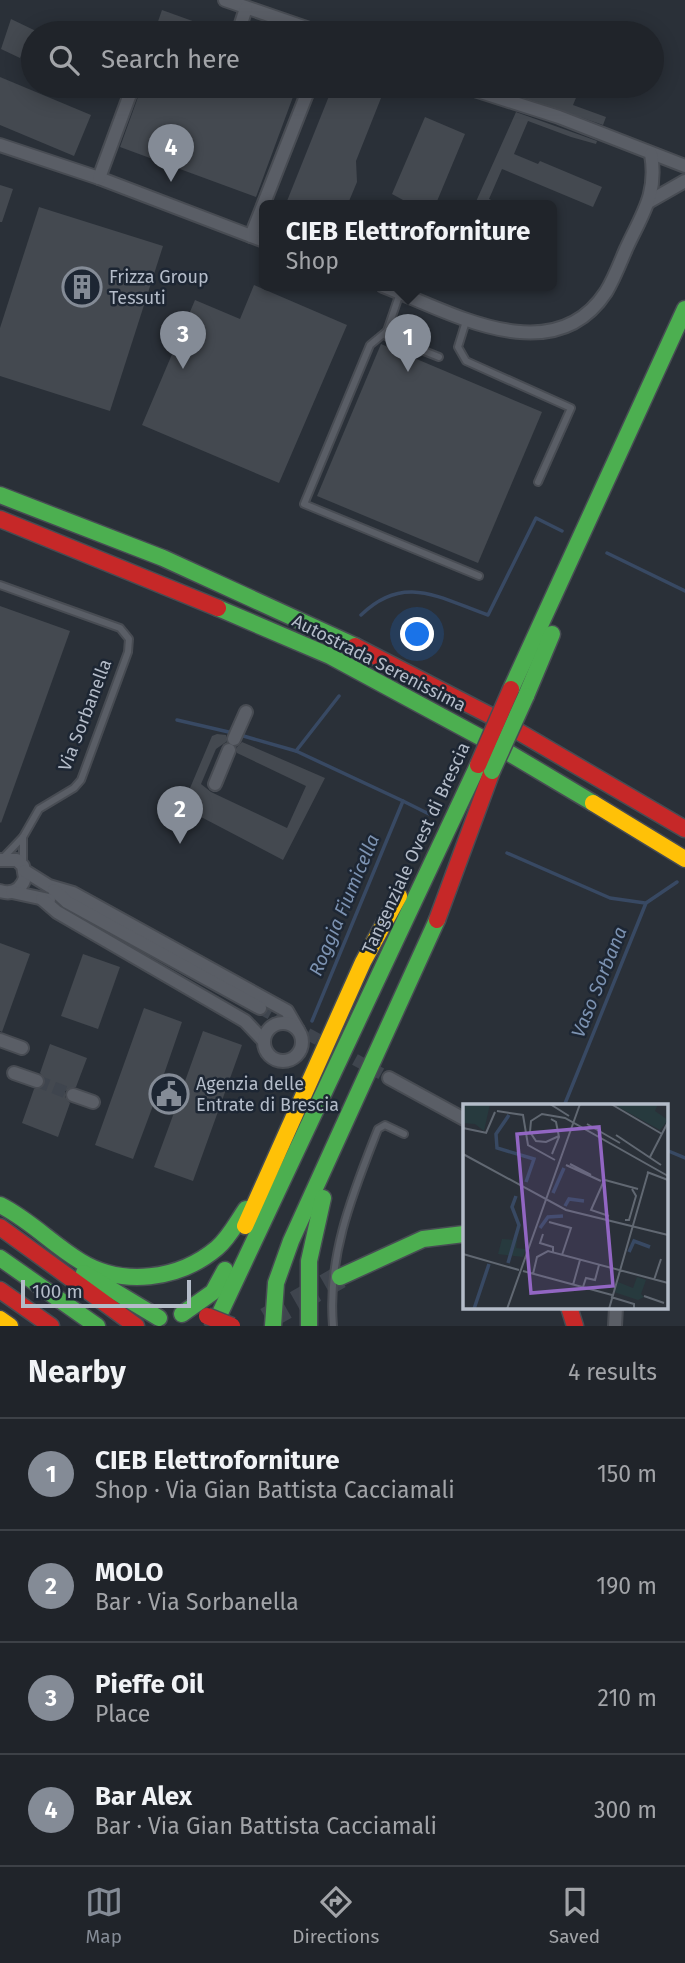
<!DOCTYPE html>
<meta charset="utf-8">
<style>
body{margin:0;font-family:"Fira Sans",sans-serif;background:#282c32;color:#f1f3f6}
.scale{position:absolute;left:21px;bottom:18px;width:170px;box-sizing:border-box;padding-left:7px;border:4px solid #b4bcc9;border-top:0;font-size:19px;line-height:24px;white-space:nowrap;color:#b4bcc9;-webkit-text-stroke:5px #1d2633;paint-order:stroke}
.you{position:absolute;left:418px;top:635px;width:24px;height:24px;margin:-18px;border:5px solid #fff;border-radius:50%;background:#1a73e8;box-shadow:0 0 0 10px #1a73e833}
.badge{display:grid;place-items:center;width:46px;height:46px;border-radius:50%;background:#848b96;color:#fff;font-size:23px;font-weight:700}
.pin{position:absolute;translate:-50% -58px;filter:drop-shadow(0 2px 4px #0008)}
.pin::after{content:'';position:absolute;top:37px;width:24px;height:21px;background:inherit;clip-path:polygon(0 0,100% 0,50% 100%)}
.popup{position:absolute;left:259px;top:200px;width:298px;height:91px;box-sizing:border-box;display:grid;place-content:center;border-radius:10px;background:#20242a;filter:drop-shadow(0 2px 5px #0005);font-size:23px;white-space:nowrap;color:#a2a4a8}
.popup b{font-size:26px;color:#f1f3f6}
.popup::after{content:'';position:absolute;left:50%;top:100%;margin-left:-14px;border:14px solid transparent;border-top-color:#20242a}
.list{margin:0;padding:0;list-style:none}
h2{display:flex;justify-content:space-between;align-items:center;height:91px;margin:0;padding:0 28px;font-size:30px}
h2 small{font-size:23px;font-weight:400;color:#a2a4a8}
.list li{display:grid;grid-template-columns:46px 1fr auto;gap:21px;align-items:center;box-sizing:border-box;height:112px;padding:0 28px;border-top:2px solid #3d4147}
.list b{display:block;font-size:26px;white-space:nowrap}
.list p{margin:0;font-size:23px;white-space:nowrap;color:#a2a4a8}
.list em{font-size:23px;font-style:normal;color:#a2a4a8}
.icon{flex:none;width:38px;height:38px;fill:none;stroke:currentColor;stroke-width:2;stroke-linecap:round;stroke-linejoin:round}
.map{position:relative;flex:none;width:685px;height:1326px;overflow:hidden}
.search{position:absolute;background:#20242a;box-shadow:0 4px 18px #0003;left:21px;right:21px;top:21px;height:77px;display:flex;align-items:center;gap:18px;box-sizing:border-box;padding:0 24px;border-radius:38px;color:#a2a4a8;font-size:26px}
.sheet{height:539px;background:#20242a}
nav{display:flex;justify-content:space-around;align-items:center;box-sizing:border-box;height:98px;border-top:2px solid #3d4147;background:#20242a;font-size:19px;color:#a2a4a8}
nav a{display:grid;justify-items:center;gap:4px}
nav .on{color:#848b96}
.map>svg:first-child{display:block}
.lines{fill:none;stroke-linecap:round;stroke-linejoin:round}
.stream{stroke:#384963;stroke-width:3.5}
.building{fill:#444950}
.street-tunnel{stroke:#3f454e;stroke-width:12;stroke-dasharray:12 6;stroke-linecap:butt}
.highway-tunnel{stroke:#3f454e;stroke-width:23;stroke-dasharray:23 11;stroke-linecap:butt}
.lane-casing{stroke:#484c53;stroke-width:10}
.street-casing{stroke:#484c53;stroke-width:16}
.fast-casing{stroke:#474c53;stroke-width:19}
.slow-casing{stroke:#474c53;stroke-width:19}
.jam-casing{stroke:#474c53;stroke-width:19}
.lane{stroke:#5a5e66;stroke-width:6}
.street{stroke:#5a5e66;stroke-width:12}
.fast{stroke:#4caf50;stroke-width:16}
.slow{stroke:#ffc107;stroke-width:16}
.jam{stroke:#c62828;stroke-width:16}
.fast-bridge-casing{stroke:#474c53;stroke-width:19;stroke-linecap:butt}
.jam-bridge-casing{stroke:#474c53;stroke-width:19;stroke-linecap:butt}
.fast-bridge{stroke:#4caf50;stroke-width:16}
.jam-bridge{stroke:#c62828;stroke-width:16}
.labels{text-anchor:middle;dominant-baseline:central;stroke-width:5;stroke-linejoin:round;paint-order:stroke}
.poi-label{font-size:18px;fill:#b4bcc9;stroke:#1d2633;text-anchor:start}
.street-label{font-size:18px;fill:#b4bcc9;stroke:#1d2633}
.water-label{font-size:19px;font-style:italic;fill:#7c92b1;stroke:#1d2633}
.inset-river{fill:none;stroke:#384963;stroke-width:3.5}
.inset-road{fill:none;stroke:#616872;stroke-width:2}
.view{fill:#9266c3;fill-opacity:0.15;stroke:#9266c3;stroke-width:3.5}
.inset-edge{fill:none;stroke:#b4bcc9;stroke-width:3.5}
</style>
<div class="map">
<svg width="685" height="1326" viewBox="0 0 685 1326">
<rect width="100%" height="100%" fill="#2a3038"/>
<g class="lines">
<!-- stream -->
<g class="stream">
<polyline points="607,553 685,591"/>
<path d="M361,615C404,573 439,598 488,615L536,518L562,531"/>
<polyline points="177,720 233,733"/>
<polyline points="240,735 296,751 339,696"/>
<polyline points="296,751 403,801"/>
<polyline points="507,853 610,898 645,903"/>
<polyline points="312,1021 403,801 429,814"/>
<polyline points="564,1106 646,903 677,882"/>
<polyline points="666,1150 685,1158"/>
</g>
</g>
<!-- building -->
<g class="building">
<polygon points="162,10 223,32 222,33 154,33"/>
<polygon points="11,19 36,31 28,49 24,47 20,58 1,49"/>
<polygon points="0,77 91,115 74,156 0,125"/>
<polygon points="142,86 201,86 223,94 226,86 297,86 256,197 120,147"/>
<polygon points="333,86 385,88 356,161 357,182 347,206 285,206"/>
<polygon points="490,86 581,86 573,105 606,117 603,125"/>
<polygon points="516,112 597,141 596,144 571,137 528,121 514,154 538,164 540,161 602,187 593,207 502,169 489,199 505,206 474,206"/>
<polygon points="425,117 465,134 435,206 414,206 392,194"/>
<polygon points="0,185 13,189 2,222 0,222"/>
<polygon points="39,207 163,246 110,411 0,376 0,328"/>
<polygon points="254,285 347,325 279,483 142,425 195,300 240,319"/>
<polygon points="381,344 542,412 478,563 317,496"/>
<polygon points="0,606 70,631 1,823 0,822"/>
<polygon points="217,734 226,735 226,742 216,749 201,784 211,792 287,828 306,786 237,753 237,747 242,742 325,778 283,860 182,807 212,736"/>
<polygon points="0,943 30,954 2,1032 0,1031"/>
<polygon points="83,954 120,967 98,1029 61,1016"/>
<polygon points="144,1008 182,1022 163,1077 184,1084 203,1031 242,1045 193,1181 154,1167 175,1110 154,1103 133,1159 95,1145"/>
<polygon points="50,1044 87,1058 76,1087 65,1091 65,1097 70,1103 58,1137 22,1123 34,1089 45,1084 45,1079 40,1073"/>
</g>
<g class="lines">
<!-- street-tunnel -->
<g class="street-tunnel">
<polyline points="260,1008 389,1078"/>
<polyline points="37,1081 73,1095"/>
</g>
<!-- highway-tunnel -->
<polyline class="highway-tunnel" points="266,1319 340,1277"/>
<!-- lane casing -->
<g class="lane-casing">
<g id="lane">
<polyline points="400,293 387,331 370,345 304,504 479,576"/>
<polyline points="467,318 458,347 466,361 571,408 538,482"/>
<polyline points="387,331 386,336 439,357"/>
<polyline points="0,585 120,628 129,639 128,652 81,780 74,788 39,809 23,837 2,859"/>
<polyline points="23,863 23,837"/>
<path d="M333,1326C327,1255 353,1193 378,1129L385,1125L404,1134"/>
</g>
</g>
<!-- street casing -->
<g class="street-casing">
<g id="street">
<polyline points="225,0 321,33"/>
<polyline points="238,33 246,8"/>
<polyline points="462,86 559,117 685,166"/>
<polyline points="0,145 99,178 264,241"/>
<polyline points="99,178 133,86"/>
<polyline points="650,201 685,181"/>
<polyline points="251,236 310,86"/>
<path d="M383,286C450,312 553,373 606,292C614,279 620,263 626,249C642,214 658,194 651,154"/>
<polyline points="234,739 246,712"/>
<polyline points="215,784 229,750"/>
<path d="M0,860H17L23,866L25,878C21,890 12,895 0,891"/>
<polyline points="25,871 49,886 73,893 287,1011 298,1030"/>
<polyline points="54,890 67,902 260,1008"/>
<polyline points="12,892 49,900"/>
<polyline points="42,899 57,912 245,1021 264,1041"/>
<circle cx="283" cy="1042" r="19"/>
<polyline points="0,1040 22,1048"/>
<polyline points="14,1073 37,1081"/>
<polyline points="389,1078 464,1119"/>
<polyline points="73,1095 93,1102"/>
<polyline points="615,1326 616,1307"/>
</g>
</g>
<!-- fast casing -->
<g class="fast-casing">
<g id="fast">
<polyline points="0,495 163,558 355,646"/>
<polyline points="218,608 330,656 504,750 593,803"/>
<polyline points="511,689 685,309"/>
<polyline points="526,696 552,634"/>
<path d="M0,1205C30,1220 52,1244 80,1261C122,1287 179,1280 217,1248C229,1238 237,1222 246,1209"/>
<polyline points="0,1258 97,1326"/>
<polyline points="84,1273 159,1318"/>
<polyline points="340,1277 423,1239 464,1234"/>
<polyline points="182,1314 213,1292 225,1270"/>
<polyline points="214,1326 478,765"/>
<polyline points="273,1326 276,1283 291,1241 437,920"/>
<polyline points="309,1326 309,1261 323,1198"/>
</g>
</g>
<!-- slow casing -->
<g class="slow-casing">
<g id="slow">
<polyline points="593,803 685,859"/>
<polyline points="245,1226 363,962 399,896"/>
<polyline points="0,1319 10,1326"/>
</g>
</g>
<!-- jam casing -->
<g class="jam-casing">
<g id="jam">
<polyline points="0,519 218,608"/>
<polyline points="355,646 495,718 685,829"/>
<polyline points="437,920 492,771"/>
<polyline points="0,1227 136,1326"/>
<polyline points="0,1290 51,1326"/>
<polyline points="569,1307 575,1326"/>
</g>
</g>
<!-- lane -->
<use href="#lane" class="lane"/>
<!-- street -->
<use href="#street" class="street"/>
<!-- fast -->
<use href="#fast" class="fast"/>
<!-- slow -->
<use href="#slow" class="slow"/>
<!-- jam -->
<use href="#jam" class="jam"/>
<!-- fast-bridge casing -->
<g class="fast-bridge-casing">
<polyline id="fast-bridge" points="492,771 526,696"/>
</g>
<!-- jam-bridge casing -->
<g class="jam-bridge-casing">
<g id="jam-bridge">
<polyline points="478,765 511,689"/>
<polyline points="207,1316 232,1326"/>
</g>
</g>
<!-- fast-bridge -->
<use href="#fast-bridge" class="fast-bridge"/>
<!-- jam-bridge -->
<use href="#jam-bridge" class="jam-bridge"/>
</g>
<!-- icons -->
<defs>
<g id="building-ring" transform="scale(2.0125)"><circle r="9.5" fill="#1d2633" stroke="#848b96" stroke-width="1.5"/><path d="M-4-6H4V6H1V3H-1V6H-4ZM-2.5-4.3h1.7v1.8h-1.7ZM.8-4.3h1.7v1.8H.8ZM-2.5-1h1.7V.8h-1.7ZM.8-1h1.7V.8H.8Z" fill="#848b96"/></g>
<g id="civic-ring" transform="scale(2.0125)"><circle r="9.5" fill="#1d2633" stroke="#848b96" stroke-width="1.5"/><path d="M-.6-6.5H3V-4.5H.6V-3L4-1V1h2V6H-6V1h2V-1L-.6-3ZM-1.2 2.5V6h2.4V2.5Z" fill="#848b96"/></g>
</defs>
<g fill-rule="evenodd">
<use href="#building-ring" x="82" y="287"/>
<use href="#civic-ring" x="169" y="1094"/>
</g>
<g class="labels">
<!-- poi labels -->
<g class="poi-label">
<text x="109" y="277">Frizza Group<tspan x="109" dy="21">Tessuti</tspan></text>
<text x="196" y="1084">Agenzia delle<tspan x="196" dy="21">Entrate di Brescia</tspan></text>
</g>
<!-- street labels -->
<g class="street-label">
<text transform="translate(379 663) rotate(27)">Autostrada Serenissima</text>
<text transform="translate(85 715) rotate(-69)">Via Sorbanella</text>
<text transform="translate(416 848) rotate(-65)">Tangenziale Ovest di Brescia</text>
</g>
<!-- water labels -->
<g class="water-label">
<text transform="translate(344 905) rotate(-67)">Roggia Fiumicella</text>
<text transform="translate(599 982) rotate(-68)">Vaso Sorbana</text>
</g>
</g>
<!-- overview -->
<g transform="translate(463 1104)">
<rect width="205" height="205" fill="#2a3038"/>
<path d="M0,0H27L21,27L12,20L0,19ZM150,0H195L192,7L205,16L197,26ZM39,135L54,136L53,144L63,145L60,153L35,150ZM174,173L183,176L178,190L181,193L175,196L151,188L155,178L170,184Z" fill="#273a3e"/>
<path class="inset-river" d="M46,11L33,30L34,44L71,55L63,78M90,89L101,64M102,102L106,95L121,97M77,124L85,113L100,112M166,148L171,137L187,143M45,159L56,121L49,103L53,92M11,205L26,160"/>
<path class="inset-road" d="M87,0L106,12M148,0L199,30M34,7L60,11L65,41L92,56M88,15L93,18L96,33L89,50M124,20L157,39M0,24L24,29M23,29L32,8M153,31L198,61M96,32L83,38L73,37L67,28L68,17L79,10L102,14L205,72M0,50L103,106L205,131M187,53L205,18M107,60L128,71M103,61L138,77M184,68L205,76M142,76L175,85M140,79L128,106L146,112M162,116H166L173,92L169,85M86,118L108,124L99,151M80,130L77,139L90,143V148M0,150L56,166M60,167L149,191M70,170L74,153L85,147L205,179M191,176L198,155M110,181L117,156M120,183L123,174L132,176L136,161M181,192L201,199M148,193L171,200V205M44,205L117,0M146,205L185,69"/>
<path class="view" d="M136,23L150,182L68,189L54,30Z"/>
<rect width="205" height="205" class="inset-edge"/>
</g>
</svg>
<div class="scale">100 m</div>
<div class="you"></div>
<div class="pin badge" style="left:408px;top:372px">1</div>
<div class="popup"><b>CIEB Elettroforniture</b>Shop</div>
<div class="pin badge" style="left:180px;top:844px">2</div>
<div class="pin badge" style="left:183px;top:369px">3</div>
<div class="pin badge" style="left:171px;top:182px">4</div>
<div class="search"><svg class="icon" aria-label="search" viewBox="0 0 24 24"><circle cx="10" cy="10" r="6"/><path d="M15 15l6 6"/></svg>Search here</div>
</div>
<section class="sheet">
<h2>Nearby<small>4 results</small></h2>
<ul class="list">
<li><span class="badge">1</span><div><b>CIEB Elettroforniture</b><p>Shop · Via Gian Battista Cacciamali</p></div><em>150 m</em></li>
<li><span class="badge">2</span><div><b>MOLO</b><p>Bar · Via Sorbanella</p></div><em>190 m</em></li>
<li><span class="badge">3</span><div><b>Pieffe Oil</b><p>Place</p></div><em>210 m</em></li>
<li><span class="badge">4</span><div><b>Bar Alex</b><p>Bar · Via Gian Battista Cacciamali</p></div><em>300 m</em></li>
</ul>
</section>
<nav>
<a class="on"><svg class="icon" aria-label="map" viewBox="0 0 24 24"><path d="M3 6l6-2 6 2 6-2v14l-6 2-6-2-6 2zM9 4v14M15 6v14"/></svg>Map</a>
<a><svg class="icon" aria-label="directions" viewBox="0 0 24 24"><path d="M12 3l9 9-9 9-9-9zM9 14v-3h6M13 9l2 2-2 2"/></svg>Directions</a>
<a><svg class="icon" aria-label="saved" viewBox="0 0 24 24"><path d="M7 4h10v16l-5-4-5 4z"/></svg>Saved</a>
</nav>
